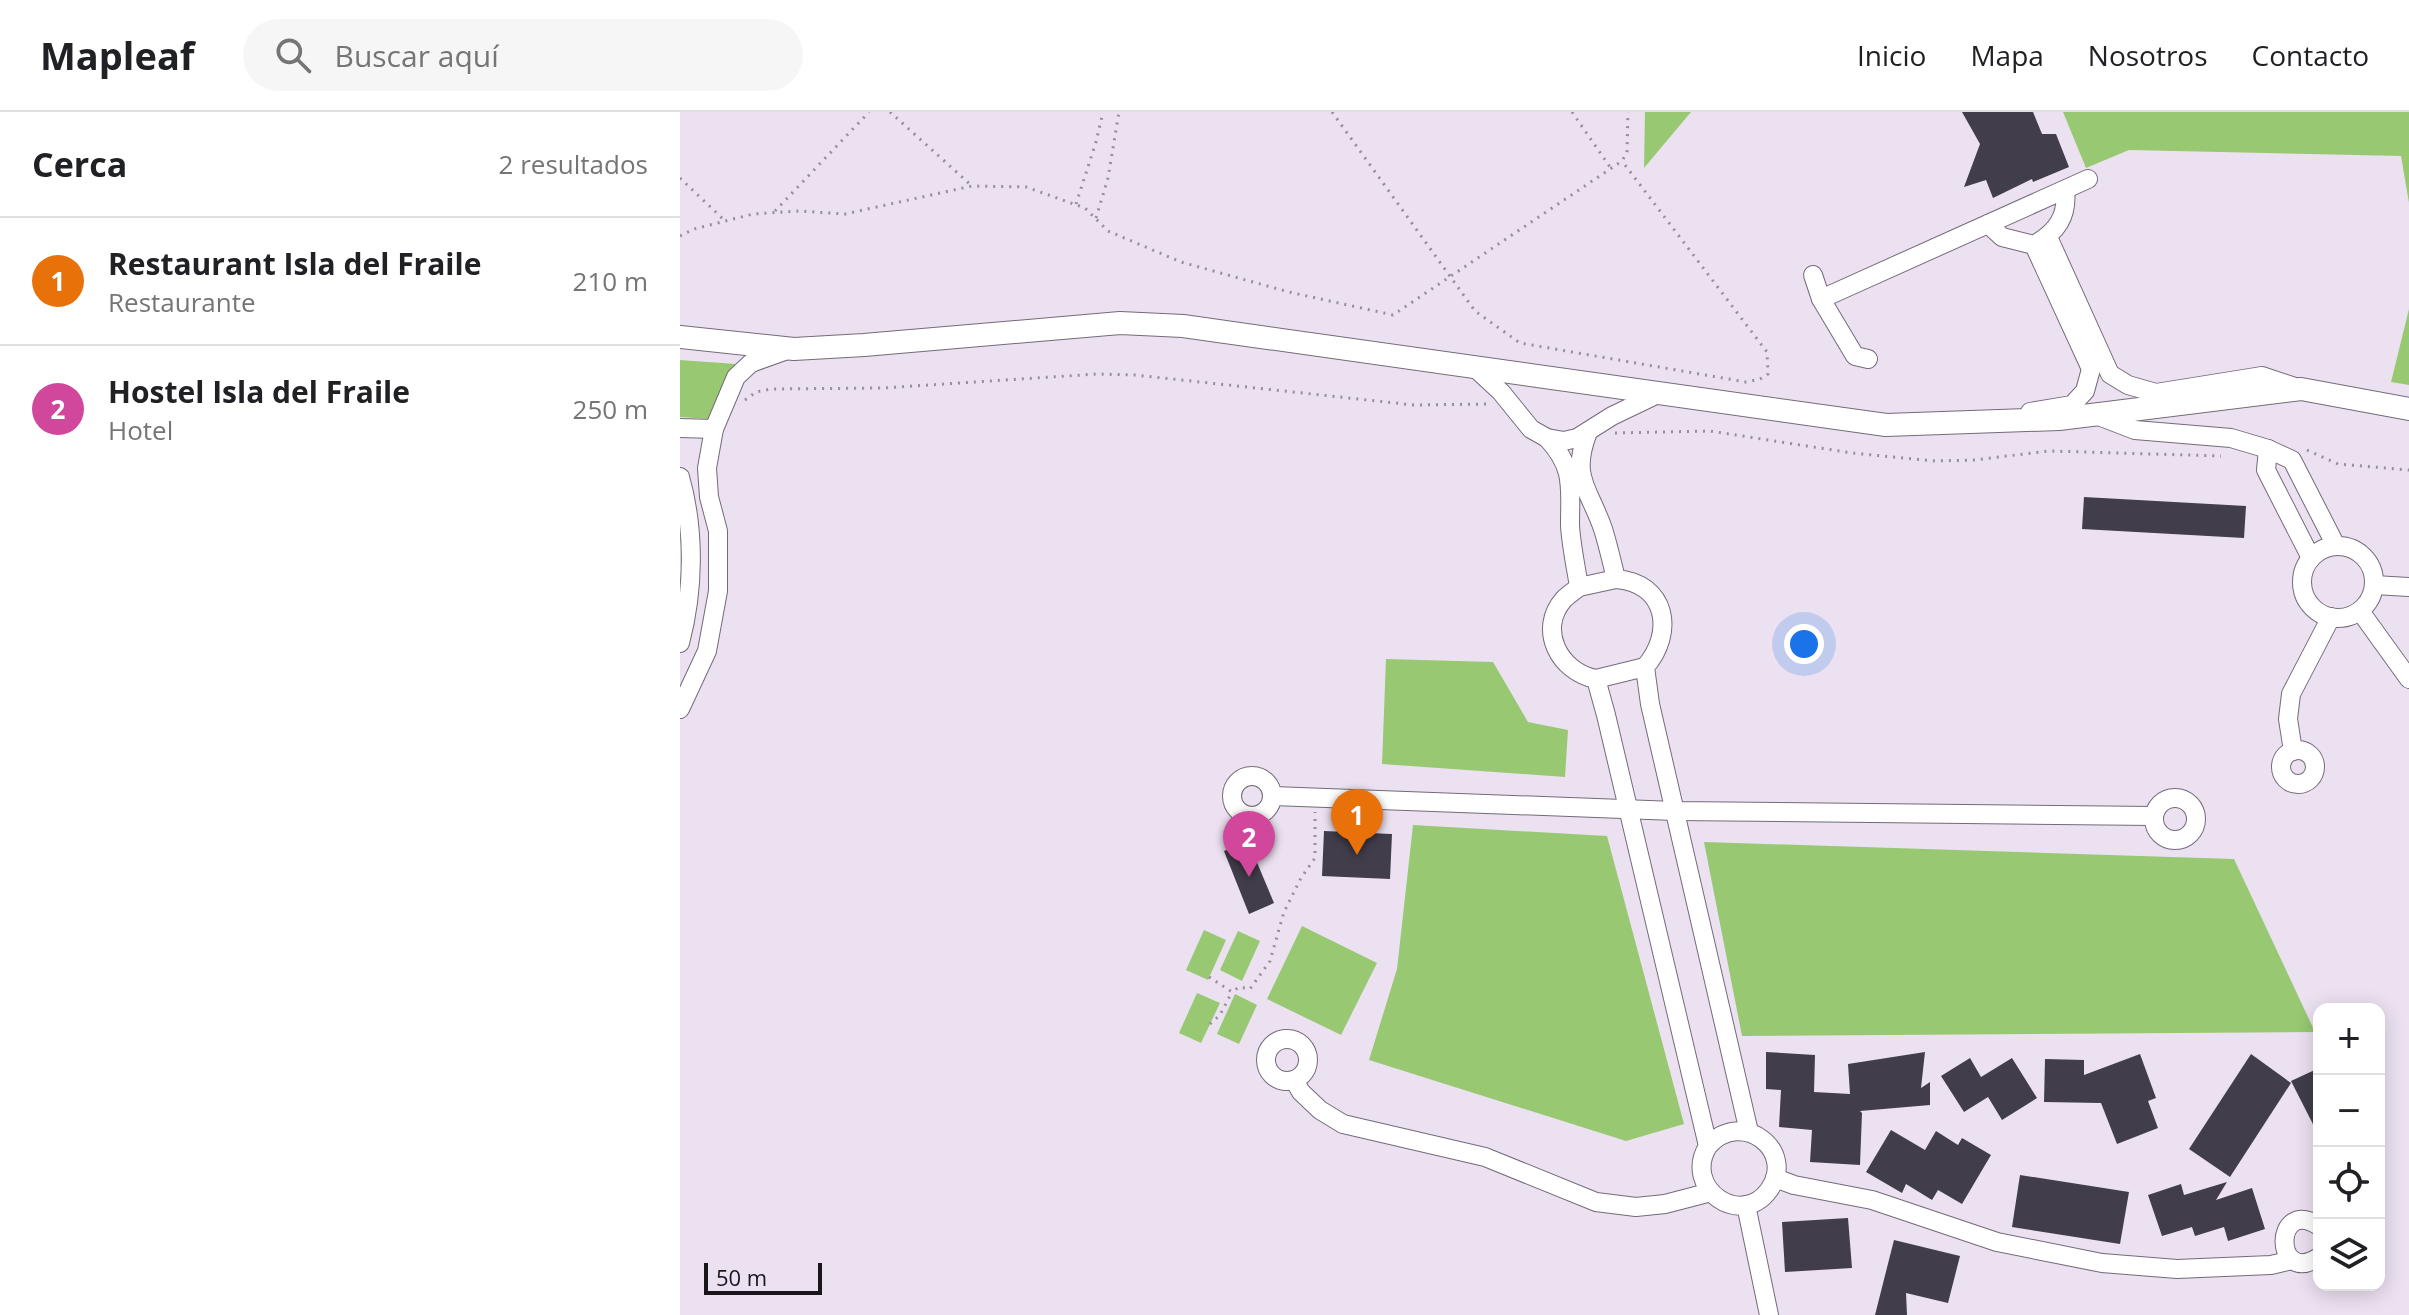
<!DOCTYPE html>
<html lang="es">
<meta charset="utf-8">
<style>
body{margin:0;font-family:"Open Sans",sans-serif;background:#f6f6f6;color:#202124}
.controls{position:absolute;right:24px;bottom:24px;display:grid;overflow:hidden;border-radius:16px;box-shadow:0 4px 20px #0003}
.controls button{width:72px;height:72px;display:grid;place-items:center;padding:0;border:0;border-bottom:2px solid #e0e0e0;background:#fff;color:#202124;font:40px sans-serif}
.scale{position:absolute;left:24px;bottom:20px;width:118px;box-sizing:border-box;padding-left:8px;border:4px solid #1a161c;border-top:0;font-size:22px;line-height:28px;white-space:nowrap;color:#1a161c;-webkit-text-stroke:6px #ece1f1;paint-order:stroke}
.you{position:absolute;left:1124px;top:532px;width:28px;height:28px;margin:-20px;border:6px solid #fff;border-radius:50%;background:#1a73e8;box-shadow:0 0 0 12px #1a73e833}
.badge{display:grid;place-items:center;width:52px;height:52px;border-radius:50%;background:#b9292d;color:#fff;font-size:26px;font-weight:700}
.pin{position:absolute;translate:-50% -66px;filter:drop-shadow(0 2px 4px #0008)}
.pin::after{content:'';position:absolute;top:42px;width:28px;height:24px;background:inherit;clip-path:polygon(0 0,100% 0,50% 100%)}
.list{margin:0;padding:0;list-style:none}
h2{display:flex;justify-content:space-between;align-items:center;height:104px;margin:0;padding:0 32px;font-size:34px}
h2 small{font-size:26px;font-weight:400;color:#757577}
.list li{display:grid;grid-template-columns:52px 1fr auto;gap:24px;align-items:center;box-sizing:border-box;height:128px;padding:0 32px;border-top:2px solid #e0e0e0}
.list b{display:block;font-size:30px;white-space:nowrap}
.list p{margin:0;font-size:26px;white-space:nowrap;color:#757577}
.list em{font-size:26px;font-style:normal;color:#757577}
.icon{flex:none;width:44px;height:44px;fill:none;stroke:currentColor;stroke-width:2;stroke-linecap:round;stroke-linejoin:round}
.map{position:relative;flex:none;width:1729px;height:1203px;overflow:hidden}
header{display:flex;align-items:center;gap:48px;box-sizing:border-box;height:112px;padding:0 40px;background:#fff;border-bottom:2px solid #e0e0e0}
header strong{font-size:38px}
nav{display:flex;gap:44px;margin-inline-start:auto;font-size:28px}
.search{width:560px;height:72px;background:#f6f6f6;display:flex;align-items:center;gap:20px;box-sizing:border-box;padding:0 28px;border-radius:44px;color:#757577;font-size:30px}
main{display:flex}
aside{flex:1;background:#fff}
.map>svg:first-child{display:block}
.green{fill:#98c972}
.building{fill:#413d4b}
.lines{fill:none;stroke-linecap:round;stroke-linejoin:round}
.minor-casing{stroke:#746a78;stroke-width:20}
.major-casing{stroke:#746a78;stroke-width:24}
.path{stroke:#968e9a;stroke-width:3;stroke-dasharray:2 6;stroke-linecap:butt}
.minor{stroke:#fff;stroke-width:18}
.major{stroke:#fff;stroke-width:22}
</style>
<header>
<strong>Mapleaf</strong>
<div class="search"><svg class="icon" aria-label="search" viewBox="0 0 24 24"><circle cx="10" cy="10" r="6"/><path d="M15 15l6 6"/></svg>Buscar aquí</div>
<nav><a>Inicio</a><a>Mapa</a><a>Nosotros</a><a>Contacto</a></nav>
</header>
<main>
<aside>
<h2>Cerca<small>2 resultados</small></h2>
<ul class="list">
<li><span class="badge" style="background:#e8710a">1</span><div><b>Restaurant Isla del Fraile</b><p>Restaurante</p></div><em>210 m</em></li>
<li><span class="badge" style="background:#d1479c">2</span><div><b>Hostel Isla del Fraile</b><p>Hotel</p></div><em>250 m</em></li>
</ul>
</aside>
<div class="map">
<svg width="1729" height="1203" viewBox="0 0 1729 1203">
<rect width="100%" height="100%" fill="#ece1f1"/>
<!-- green -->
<g class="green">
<polygon points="965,0 1011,0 964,56"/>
<polygon points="1383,0 1729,0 1729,91 1721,44 1449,38 1406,56"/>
<polygon points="1729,197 1729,273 1711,270"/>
<polygon points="0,248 56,252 30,307 0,305"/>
<polygon points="706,547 813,550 848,610 888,618 885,665 702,652"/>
<polygon points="733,713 927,724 1004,1012 946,1029 689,948 717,857"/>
<polygon points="1024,730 1554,747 1635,920 1062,924"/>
<polygon points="622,814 697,851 661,923 587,887"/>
<polygon points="524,818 546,828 528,868 506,858"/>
<polygon points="558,819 580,829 562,869 540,858"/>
<polygon points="517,881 540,891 521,931 499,921"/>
<polygon points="555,882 577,893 559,932 537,922"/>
</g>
<!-- building -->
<g class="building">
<polygon points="1282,0 1353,0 1362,22 1376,22 1389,55 1353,70 1352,67 1313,86 1306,68 1284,75 1300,32"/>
<polygon points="1404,385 1566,394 1564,426 1402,417"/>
<polygon points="644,719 712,722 710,767 642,764"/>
<polygon points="568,729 594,791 569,802 544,739"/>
<polygon points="1086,940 1135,943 1134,980 1170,982 1168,952 1245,940 1241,976 1250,970 1250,993 1180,999 1182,1001 1180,1053 1130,1050 1132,1018 1099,1015 1101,978 1086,977"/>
<polygon points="1460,942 1476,986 1468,989 1478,1016 1437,1032 1421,991 1364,990 1365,947 1404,948 1404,963"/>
<polygon points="1571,942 1611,971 1550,1065 1509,1037"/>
<polygon points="1290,946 1301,965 1332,946 1357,986 1322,1008 1308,985 1284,1000 1261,964"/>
<polygon points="1639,956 1639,1024 1611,969"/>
<polygon points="1211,1018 1245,1038 1256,1019 1278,1033 1282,1026 1311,1043 1282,1092 1258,1078 1252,1088 1226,1072 1222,1081 1186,1060"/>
<polygon points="1340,1063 1449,1080 1440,1132 1332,1115"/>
<polygon points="1547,1070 1536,1088 1572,1076 1585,1117 1548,1129 1544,1115 1515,1124 1512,1115 1482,1124 1468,1083 1501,1072 1504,1083"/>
<polygon points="1168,1106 1172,1156 1105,1160 1102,1110"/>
<polygon points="1214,1128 1280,1144 1268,1191 1226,1181 1227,1203 1195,1203"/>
</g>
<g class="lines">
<!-- minor casing -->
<g class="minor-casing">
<g id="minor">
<path d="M1308,112L1322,125L1354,133C1377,120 1388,104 1385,78"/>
<polyline points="1368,125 1430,262 1448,273 1476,281 1582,264 1618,276"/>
<polyline points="1133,163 1141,187"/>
<polyline points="1188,247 1175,244 1141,187 1408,67"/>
<polyline points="794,255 821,280 851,317 867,326 884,329 897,326 932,304 982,280"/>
<polyline points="1350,300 1392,293 1405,279 1411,257 1354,133"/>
<polyline points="1416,303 1455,318 1551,326 1588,337 1612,348 1656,434"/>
<polyline points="0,316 34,317"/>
<path d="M908,320C890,366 909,376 923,417C928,433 932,450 936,467C987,471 995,521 965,555L970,592L1069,1020"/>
<path d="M867,326C895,356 890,375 890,413C891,433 896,455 899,475C894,479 888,483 884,487C857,517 879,560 916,567L926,603L1028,1034C1002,1076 1061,1117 1089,1078C1117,1039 1062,996 1028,1034"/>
<polyline points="1588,337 1586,358 1631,446"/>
<path d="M0,365C15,418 14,478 0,531"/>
<circle cx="1658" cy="470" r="36"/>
<polyline points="1694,473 1729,475"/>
<polyline points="899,475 936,467"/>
<polyline points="1680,499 1729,567"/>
<polyline points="916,567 965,555"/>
<polyline points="0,597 27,539 38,479 38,419 29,385 27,356 34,317 56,265 71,251 107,238"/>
<circle cx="1618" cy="655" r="17"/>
<polyline points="1613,639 1608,607 1611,582 1651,505"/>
<circle cx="572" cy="684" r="20"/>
<polyline points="593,684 995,699 1474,704"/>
<circle cx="1495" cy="707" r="21"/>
<circle cx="607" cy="948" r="21"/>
<polyline points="614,968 621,980 640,998 663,1012 805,1045 916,1090 956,1095 985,1092 1031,1080"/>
<polyline points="1095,1066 1114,1073 1192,1088 1317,1130 1422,1151 1497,1157 1591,1153 1612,1148"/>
<polyline points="1066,1093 1089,1203"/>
<path d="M1639,1114C1593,1084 1593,1175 1639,1145"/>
</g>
</g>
<!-- major casing -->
<g class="major-casing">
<polyline id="major" points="0,225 114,237 184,233 440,211 503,214 1206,313 1379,307 1621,277 1729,297"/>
</g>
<!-- path -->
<g class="path">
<polyline points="210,0 292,74"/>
<polyline points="652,0 795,199 840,231 1066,270 1080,267 1088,262 1087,240 942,49"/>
<polyline points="892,0 930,55"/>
<polyline points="0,66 44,108"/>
<polyline points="396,92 416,30 423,0"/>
<polyline points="95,99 189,0"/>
<polyline points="416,106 428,66 439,0"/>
<polyline points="0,124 14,117 73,102 119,99 165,102 292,74 346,75 405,96 428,119 501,150 609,180 713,203 942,49 947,40 948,0"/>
<polyline points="65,288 76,280 91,277 203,276 417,262 455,263 734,293 809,292"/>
<polyline points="935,321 1030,319 1172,341 1255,349 1294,348 1369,339 1541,344"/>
<polyline points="1627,338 1658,352 1729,358"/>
<polyline points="529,865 552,880 559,875 570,877 590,849 604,800 621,766 635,746 635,700"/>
<polyline points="530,912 540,903 552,880"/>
</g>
<!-- minor -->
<use href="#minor" class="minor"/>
<!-- major -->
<use href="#major" class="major"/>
</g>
</svg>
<div class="controls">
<button>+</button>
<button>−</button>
<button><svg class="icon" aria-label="locate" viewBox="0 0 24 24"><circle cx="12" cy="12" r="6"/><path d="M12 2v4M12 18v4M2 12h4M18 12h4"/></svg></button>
<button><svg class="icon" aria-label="layers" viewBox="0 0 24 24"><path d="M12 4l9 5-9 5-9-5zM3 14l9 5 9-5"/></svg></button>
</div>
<div class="scale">50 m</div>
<div class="you"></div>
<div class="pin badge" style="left:677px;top:743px;background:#e8710a">1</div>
<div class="pin badge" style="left:569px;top:765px;background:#d1479c">2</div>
</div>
</main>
